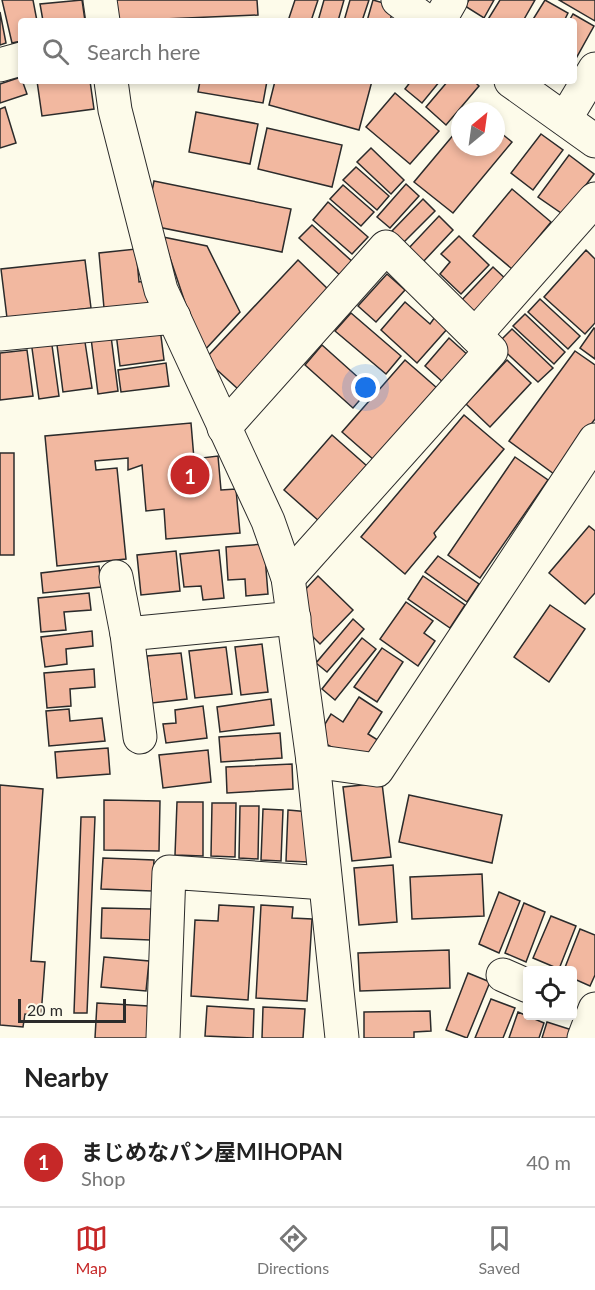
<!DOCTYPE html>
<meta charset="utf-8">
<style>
body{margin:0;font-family:Lato,"Noto Sans JP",sans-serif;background:#f2f2f2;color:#222}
.controls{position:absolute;right:18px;bottom:18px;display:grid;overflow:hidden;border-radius:6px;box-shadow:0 3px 9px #0003}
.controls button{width:54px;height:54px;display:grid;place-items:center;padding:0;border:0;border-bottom:2px solid #e0e0e0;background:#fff;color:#222;font:30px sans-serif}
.compass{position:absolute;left:451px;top:102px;width:54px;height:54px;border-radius:50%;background:#fff;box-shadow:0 3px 9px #0003;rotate:29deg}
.scale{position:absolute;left:18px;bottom:15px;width:108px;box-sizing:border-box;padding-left:6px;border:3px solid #2b2b2b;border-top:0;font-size:16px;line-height:21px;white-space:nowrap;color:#2b2b2b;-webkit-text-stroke:4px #fdfbea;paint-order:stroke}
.you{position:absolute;left:366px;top:388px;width:21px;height:21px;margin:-15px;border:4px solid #fff;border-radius:50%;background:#1a73e8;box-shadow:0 0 0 9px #1a73e833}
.badge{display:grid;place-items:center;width:39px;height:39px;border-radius:50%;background:#c62828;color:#fff;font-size:20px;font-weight:700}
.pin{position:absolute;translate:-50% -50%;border:3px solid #fff;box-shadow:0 2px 6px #0006}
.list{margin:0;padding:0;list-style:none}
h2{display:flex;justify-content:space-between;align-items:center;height:78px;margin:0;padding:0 24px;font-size:26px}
h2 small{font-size:20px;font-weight:400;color:#767676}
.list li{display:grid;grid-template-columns:39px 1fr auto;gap:18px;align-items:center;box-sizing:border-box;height:90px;padding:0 24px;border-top:2px solid #e0e0e0}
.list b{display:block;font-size:22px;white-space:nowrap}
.list p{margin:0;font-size:20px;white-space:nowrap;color:#767676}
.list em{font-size:20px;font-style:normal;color:#767676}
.icon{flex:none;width:33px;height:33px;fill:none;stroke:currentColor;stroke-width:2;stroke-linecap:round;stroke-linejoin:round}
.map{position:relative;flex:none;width:595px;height:1038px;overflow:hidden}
.search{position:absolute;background:#fff;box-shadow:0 3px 9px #0003;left:18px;right:18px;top:18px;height:66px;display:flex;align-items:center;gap:15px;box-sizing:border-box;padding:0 21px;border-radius:6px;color:#767676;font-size:22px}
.sheet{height:168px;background:#fff}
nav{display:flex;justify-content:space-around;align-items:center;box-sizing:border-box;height:84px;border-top:2px solid #e0e0e0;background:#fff;font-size:16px;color:#767676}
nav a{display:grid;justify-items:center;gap:3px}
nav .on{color:#c62828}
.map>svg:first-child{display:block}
.building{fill:#f2b8a0;stroke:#2b2b2b;stroke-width:1.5}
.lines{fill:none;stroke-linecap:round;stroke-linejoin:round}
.minor-casing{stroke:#2b2b2b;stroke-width:35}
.minor{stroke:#fdfbea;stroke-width:33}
</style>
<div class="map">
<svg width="595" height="1038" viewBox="0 0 595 1038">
<rect width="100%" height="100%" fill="#fdfbea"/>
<!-- building -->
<g class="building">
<polygon points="2,0 33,0 37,21 21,21 21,41 12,43"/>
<polygon points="82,0 85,21 43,21 40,4"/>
<polygon points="115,0 257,0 258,15 117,21"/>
<polygon points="295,0 318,0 311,21 288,21"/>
<polygon points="324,0 344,0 338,21 318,21"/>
<polygon points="350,0 369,0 362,21 344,21"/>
<polygon points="373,0 394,6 390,21 367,21"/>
<polygon points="469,0 494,0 484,18 465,6"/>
<polygon points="500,0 535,0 523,21 487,21"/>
<polygon points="545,0 568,13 564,21 532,21"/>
<polygon points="559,0 595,0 595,21"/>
<polygon points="0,12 6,43 0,45"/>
<polygon points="573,14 594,26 574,62 574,21 569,21"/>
<polygon points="21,77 27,94 0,103 0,84"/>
<polygon points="37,81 90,81 94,109 42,116"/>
<polygon points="200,81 267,81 263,103 198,92"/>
<polygon points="275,81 372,81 359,130 269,105"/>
<polygon points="411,81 440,81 422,103 405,89"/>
<polygon points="448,81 474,81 479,86 446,125 426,107"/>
<polygon points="395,93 439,131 410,164 366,127"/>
<polygon points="5,107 16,143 0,148 0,109"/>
<polygon points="196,112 258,124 250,164 189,152"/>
<polygon points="460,127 460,147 496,147 496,129 512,142 453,213 414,182"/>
<polygon points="267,128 342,145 332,187 258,169"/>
<polygon points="541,134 563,150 533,190 511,173"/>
<polygon points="371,148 404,180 391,194 357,162"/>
<polygon points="569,155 594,174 564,215 538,197"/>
<polygon points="356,167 389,196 377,210 343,180"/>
<polygon points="154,181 291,209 282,252 153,226 149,206"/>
<polygon points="406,184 419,196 390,228 377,217"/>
<polygon points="343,185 374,212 361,226 330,199"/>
<polygon points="512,189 551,222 512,269 473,236"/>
<polygon points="423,199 435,211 404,242 392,231"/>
<polygon points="328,202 368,237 352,254 313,220"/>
<polygon points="439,216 453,230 422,263 408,249"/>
<polygon points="312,225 355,264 343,278 299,238"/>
<polygon points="459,236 489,265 461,294 440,274 450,262 441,254"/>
<polygon points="163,237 207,246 240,312 202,353"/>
<polygon points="136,249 139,282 146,281 148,304 104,308 99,253"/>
<polygon points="586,250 595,259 595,323 585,334 544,297"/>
<polygon points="85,260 91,308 7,318 1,269"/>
<polygon points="298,260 331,292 238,389 205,359"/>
<polygon points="493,267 511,284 477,320 459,303"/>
<polygon points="387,274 405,290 376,322 358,306"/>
<polygon points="540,299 580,336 568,349 528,312"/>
<polygon points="405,302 430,324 435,317 448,328 417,363 381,330"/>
<polygon points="351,313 401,356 386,374 335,331"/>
<polygon points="525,314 565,352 554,364 513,326"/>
<polygon points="160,328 164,360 120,366 116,333"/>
<polygon points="594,328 595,329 595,359 580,348"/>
<polygon points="512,329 553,368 538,382 497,344"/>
<polygon points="111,336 118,391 98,394 91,338"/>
<polygon points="51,338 59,396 39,399 31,341"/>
<polygon points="449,338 469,356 445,384 425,366"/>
<polygon points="85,342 92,388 63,392 57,345"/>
<polygon points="322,345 370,388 353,408 305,365"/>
<polygon points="27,350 33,396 0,400 0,353"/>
<polygon points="575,351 595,365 595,419 554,474 509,441"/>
<polygon points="405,360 437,388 374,460 342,432"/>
<polygon points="507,360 531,383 490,427 466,404"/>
<polygon points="166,363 169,386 121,392 118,370"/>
<polygon points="464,415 504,449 434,533 436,537 405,574 361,537"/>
<polygon points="191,423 194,459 218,456 221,490 236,489 240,533 166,539 164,509 146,511 142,465 128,470 128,458 95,461 96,470 117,468 126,559 57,566 45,436"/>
<polygon points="332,435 367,466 319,521 284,490"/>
<rect x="0" y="453" width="14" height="102"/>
<polygon points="515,457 548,480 480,578 448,555"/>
<polygon points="589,526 595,531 595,593 585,604 549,573"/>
<polygon points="264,544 268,594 246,596 245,579 228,580 226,547"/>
<polygon points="219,550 224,598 203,600 201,586 184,587 180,554"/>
<polygon points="176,551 180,591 141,595 137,555"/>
<polygon points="438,556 479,584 467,602 425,572"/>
<polygon points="99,566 101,587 43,593 41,573"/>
<polygon points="318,576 353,610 320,644 311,635 302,593"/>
<polygon points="423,576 465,605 450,628 408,599"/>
<polygon points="89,593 91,610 64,612 66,630 41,632 38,598"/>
<polygon points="406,602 433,621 424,633 435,641 418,666 380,639"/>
<polygon points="550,605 585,629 549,682 514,657"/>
<polygon points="353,619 364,629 327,672 316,663"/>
<polygon points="92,631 93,646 66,649 67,664 45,667 41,637"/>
<polygon points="362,638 376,649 335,700 322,689"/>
<polygon points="262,644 268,692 241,695 235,647"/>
<polygon points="226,647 232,694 195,698 189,651"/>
<polygon points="382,648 403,662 377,702 354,687"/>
<polygon points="181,653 187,699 152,703 147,656"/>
<polygon points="94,669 95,687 70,689 71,706 47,708 44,673"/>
<polygon points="359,697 382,712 368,734 381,742 372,757 335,749 326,744 325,724 331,714 343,722"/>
<polygon points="271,699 274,725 220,732 217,707"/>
<polygon points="203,706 207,738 166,743 163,724 176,723 175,710"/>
<polygon points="69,709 70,721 102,718 105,741 49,746 46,711"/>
<polygon points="280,733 282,758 221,762 219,737"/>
<polygon points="108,748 110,774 57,778 55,752"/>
<polygon points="208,750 211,782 163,788 159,755"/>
<polygon points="292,764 293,789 227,793 226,767"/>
<polygon points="382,783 391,857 352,861 343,787"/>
<polygon points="0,785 43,789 31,961 45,962 41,1016 25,1014 23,1027 0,1025"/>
<polygon points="409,795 502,815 492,863 399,842"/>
<polygon points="104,800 160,801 159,851 104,850"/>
<polygon points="177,802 203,802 203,856 175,855"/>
<polygon points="212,803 236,803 235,857 211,856"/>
<polygon points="240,806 259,806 258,859 239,858"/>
<polygon points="263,809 283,810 281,861 261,860"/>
<polygon points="288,810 310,812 308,862 286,861"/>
<polygon points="81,817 95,817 87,1013 74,1013"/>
<polygon points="103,858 154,860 152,891 101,889"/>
<polygon points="393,865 397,922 359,925 354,868"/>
<polygon points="482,874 484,916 412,919 410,877"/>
<polygon points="499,892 520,901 499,953 479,944"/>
<polygon points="524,903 545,912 526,962 505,953"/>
<polygon points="219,905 254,907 248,1000 191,996 195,920 218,921"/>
<polygon points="261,905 293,907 292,918 312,919 307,1001 256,998"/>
<polygon points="102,908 151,909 150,940 101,938"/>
<polygon points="551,916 576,926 559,969 533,958"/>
<polygon points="580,929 595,935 595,975 590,986 572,978 572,970 564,970"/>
<polygon points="449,950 450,988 360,991 358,953"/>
<polygon points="104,957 149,961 146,991 101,987"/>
<polygon points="468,973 490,982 467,1038 446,1030"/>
<polygon points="491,999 515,1008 503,1038 475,1038"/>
<polygon points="97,1003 148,1006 147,1038 95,1038"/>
<polygon points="207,1006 254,1009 253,1038 205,1036"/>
<polygon points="263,1007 305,1009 303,1038 262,1038"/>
<polygon points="430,1011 431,1031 414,1032 414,1038 364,1038 364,1012"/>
<polygon points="518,1012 544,1023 539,1038 509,1038"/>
<polygon points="547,1022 572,1030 569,1038 542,1038"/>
</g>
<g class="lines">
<!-- minor casing -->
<g class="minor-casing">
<g id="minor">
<polyline points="100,0 103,21"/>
<polyline points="398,0 426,21"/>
<polyline points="439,21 451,0"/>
<polyline points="0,65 21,59"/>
<polyline points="111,81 115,110 161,290 268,521 288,578 313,761 342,1038"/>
<polyline points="511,81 595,141"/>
<polyline points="565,119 595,69"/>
<polyline points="0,334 174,317"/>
<polyline points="475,335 595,199"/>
<polyline points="224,428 386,247 491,351 288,578"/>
<polyline points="116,577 127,634 140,737"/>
<polyline points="127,634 294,618"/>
<polyline points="313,761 377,770 595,440"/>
<polyline points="503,975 528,986"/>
<polyline points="163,1038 169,872 325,883"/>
<polyline points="584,1038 595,1009"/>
</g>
</g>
<!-- minor -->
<use href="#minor" class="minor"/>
</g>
</svg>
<div class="controls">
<button><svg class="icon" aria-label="locate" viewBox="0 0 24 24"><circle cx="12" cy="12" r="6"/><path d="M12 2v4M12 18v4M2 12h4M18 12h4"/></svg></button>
</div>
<svg class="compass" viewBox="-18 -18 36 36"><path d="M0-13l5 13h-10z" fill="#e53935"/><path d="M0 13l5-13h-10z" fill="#767676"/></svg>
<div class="scale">20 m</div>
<div class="you"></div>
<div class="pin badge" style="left:190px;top:475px">1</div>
<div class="search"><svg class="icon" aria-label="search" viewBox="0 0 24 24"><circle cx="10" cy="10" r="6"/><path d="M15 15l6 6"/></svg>Search here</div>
</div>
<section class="sheet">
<h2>Nearby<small></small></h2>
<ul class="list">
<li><span class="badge">1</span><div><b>まじめなパン屋MIHOPAN</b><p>Shop</p></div><em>40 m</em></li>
</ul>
</section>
<nav>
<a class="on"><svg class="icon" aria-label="map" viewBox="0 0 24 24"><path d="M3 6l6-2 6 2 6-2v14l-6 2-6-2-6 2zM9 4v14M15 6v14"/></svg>Map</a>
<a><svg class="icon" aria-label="directions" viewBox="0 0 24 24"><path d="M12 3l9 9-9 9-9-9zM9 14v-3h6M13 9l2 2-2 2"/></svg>Directions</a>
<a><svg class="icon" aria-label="saved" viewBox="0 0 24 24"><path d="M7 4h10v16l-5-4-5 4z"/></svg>Saved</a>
</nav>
